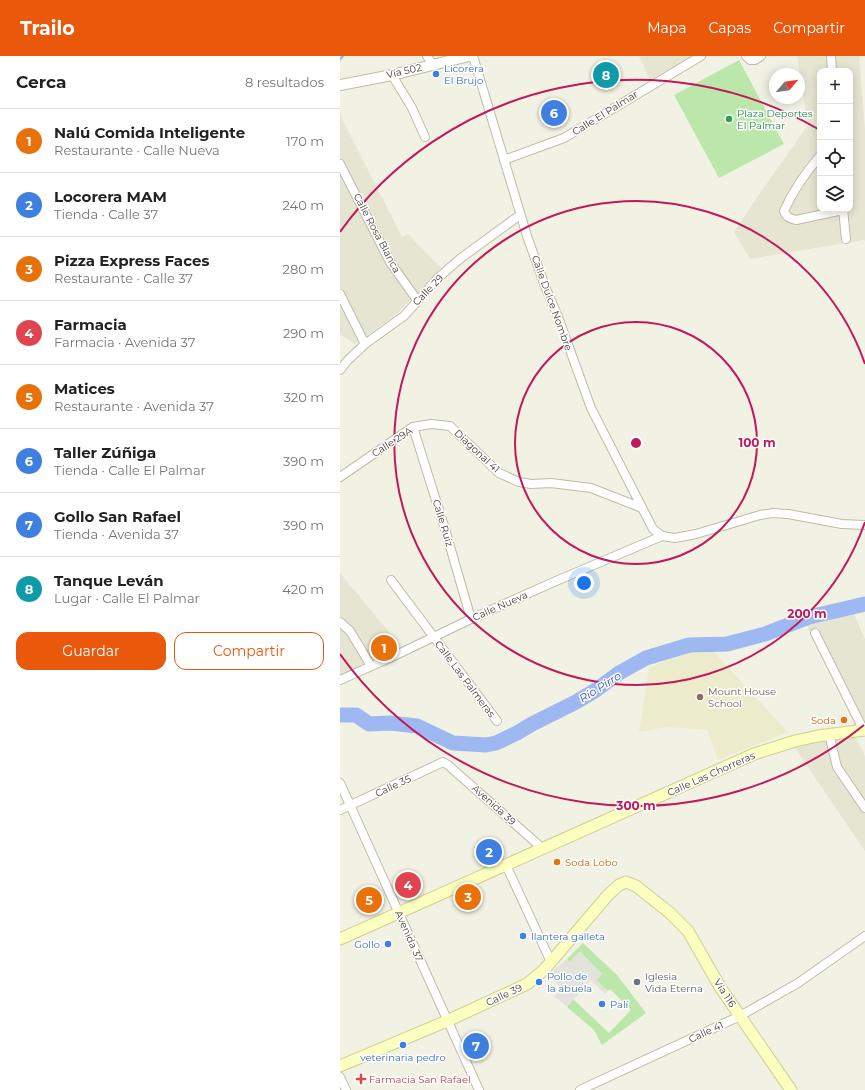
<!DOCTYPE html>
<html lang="es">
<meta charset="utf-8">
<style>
body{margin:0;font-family:Montserrat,sans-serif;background:#f2f2f2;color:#222}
.controls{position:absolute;right:12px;top:12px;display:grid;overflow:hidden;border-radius:8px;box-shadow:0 2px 10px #0003}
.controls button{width:36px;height:36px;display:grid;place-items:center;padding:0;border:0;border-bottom:1px solid #e0e0e0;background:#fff;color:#222;font:20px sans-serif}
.compass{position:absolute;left:429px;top:12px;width:36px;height:36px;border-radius:50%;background:#fff;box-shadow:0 2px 10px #0003;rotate:61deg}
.you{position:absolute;left:244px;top:527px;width:14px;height:14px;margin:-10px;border:3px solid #fff;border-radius:50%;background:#1a73e8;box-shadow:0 0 0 6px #1a73e833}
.badge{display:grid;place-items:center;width:26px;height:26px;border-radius:50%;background:#ea580c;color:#fff;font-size:13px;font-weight:700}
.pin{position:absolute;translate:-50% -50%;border:2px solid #fff;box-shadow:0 1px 4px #0006}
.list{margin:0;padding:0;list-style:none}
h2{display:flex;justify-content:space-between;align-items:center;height:52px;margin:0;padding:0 16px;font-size:17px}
h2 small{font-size:13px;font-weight:400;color:#767676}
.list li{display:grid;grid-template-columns:26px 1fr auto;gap:12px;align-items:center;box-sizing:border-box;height:64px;padding:0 16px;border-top:1px solid #e0e0e0}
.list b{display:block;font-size:15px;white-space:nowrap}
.list p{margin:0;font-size:13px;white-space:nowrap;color:#767676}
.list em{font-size:13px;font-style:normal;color:#767676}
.actions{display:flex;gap:8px;padding:12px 16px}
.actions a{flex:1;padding:9px 0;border:1px solid #ea580c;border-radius:12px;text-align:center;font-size:14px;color:#ea580c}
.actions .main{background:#ea580c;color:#fff}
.icon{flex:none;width:22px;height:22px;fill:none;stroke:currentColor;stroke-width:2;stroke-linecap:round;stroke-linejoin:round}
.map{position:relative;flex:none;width:525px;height:1034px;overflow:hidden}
header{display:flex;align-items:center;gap:24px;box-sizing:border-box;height:56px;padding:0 20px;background:#ea580c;color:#fff}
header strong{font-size:19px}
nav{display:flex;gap:22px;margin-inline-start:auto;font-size:14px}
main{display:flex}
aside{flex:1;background:#fff}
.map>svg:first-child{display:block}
.residential{fill:#e6e5d2;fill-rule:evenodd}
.education{fill:#ececcd}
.green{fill:#bce7ab}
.parking{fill:#e3e2dc}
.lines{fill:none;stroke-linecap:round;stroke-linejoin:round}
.stream{stroke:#9eb8f1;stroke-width:2.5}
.river{stroke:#9eb8f1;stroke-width:15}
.minor-casing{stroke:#bebca6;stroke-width:10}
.tertiary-casing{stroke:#bebca6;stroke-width:12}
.secondary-casing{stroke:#cfcf91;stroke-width:13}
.minor{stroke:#fff;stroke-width:8}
.tertiary{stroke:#fff;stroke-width:10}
.secondary{stroke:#fdffc1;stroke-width:11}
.ring{fill:none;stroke:#c2185b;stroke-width:2}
.shop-dot{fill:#3f7fe0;stroke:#fff;stroke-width:1.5}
.leisure-dot{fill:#2e9e5b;stroke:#fff;stroke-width:1.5}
.education-dot{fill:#8d6e63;stroke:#fff;stroke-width:1.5}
.food-dot{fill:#e8710a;stroke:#fff;stroke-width:1.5}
.worship-dot{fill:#6b7280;stroke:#fff;stroke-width:1.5}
.health-dot{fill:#e0444e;stroke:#fff;stroke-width:1.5}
.labels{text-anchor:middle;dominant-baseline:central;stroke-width:3;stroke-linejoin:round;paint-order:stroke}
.shop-label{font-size:10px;fill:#366cbe;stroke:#fff;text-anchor:start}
.street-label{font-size:10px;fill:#444234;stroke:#fff}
.leisure-label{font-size:10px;fill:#27864d;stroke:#fff;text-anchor:start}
.education-label{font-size:10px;fill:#785e54;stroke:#fff;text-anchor:start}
.food-label{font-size:10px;fill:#c56008;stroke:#fff;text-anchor:end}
.worship-label{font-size:10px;fill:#5b616d;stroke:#fff;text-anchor:start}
.health-label{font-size:10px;fill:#be3a42;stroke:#fff;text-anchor:start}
.water-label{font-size:11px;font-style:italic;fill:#2c54b1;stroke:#fff}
.centre{fill:#c2185b;stroke:#fff;stroke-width:2}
.ring-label{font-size:12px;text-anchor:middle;font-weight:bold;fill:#c2185b;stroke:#fff;stroke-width:3;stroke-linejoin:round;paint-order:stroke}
</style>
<header>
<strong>Trailo</strong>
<nav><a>Mapa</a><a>Capas</a><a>Compartir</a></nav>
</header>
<main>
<aside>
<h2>Cerca<small>8 resultados</small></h2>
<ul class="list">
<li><span class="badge" style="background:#e8710a">1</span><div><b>Nalú Comida Inteligente</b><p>Restaurante · Calle Nueva</p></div><em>170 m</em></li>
<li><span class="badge" style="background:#3f7fe0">2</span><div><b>Locorera MAM</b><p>Tienda · Calle 37</p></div><em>240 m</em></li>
<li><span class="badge" style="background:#e8710a">3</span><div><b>Pizza Express Faces</b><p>Restaurante · Calle 37</p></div><em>280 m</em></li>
<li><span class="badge" style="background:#e0444e">4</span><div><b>Farmacia</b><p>Farmacia · Avenida 37</p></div><em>290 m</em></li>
<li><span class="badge" style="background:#e8710a">5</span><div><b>Matices</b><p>Restaurante · Avenida 37</p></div><em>320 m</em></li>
<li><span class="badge" style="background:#3f7fe0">6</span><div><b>Taller Zúñiga</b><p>Tienda · Calle El Palmar</p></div><em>390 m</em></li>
<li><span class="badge" style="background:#3f7fe0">7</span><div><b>Gollo San Rafael</b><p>Tienda · Avenida 37</p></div><em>390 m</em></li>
<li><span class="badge" style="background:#0f9aa8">8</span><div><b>Tanque Leván</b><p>Lugar · Calle El Palmar</p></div><em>420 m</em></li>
</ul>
<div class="actions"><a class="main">Guardar</a><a>Compartir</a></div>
</aside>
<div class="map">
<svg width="525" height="1034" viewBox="0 0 525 1034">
<rect width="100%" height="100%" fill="#f2f2e4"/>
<!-- residential -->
<g class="residential">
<polygon points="299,0 351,0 310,24"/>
<path d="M457,0H519L525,73V185L524,184L410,203L394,176L420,137L468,69ZM480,15H510V153H480Z"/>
<polygon points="0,59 62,181 68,178 101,212 56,259 15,288 0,278"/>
<polygon points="0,517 59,588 15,612 0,618"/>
<polygon points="514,558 525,583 525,666 517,667 465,566 489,559"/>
<polygon points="515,680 525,700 525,795 455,692 486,683"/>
</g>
<!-- education -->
<polygon class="education" points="349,594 372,594 448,676 378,704 367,674 327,671 299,676 309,612"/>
<!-- green -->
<g class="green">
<polygon points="399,4 444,88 379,122 334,39"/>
<polygon points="243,887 277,919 306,957 262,989 254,974 227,951 233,943 269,977 291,954 270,933 268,935 256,924 262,918 240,896 230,906 227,903"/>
</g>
<!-- parking -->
<polygon class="parking" points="239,896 262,918 256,924 268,935 265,938 251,924 227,951 214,940 222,933 208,919 227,903 230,906"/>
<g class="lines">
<!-- stream -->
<polyline class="stream" points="0,3 3,0"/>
<!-- river -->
<polyline class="river" points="0,659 16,659 29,668 50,667 77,670 113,687 146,689 156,687 177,677 192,668 236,646 256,634 279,617 306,602 349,589 387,588 425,578 469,561 525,548"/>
<!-- minor casing -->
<g class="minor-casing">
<g id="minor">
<polyline points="87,0 93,9"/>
<polyline points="133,0 187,180 205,230 218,261 251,352 313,473 322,480"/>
<polyline points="406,0 410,4 415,4 421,0"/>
<polyline points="491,0 492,15"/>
<polyline points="52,19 72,52 85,81"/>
<path d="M480,100C466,116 453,135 444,155C446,161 449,162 456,164L503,154"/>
<polyline points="164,104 224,82 361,0"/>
<polyline points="0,108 50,206 77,244"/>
<polyline points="503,153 506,183"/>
<polyline points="0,238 25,288"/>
<polyline points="0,314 8,304 25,288 64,260 99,221 121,202 180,159"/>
<polyline points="73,371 105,473 131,563"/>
<polyline points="0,421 73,371 91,368 110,370 159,417 179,426 191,428 211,427 251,432 302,452"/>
<polyline points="51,524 157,665"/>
<polyline points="0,566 10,575 31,610"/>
<polyline points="475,577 524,675"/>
<polyline points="0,624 52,601 131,563 216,525 322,480 335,482 356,478 420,459 433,457 448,458 502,468 525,469"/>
<polyline points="489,678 497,711 525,752"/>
<polyline points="0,727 139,1034"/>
<polyline points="0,754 103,706 108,709 202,792"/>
<polyline points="166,809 211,906"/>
<polyline points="0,1021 6,1034"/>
<polyline points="240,1034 400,960 458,927 525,880"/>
</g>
</g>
<!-- tertiary casing -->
<g class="tertiary-casing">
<polyline id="tertiary" points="0,29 52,19 129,0"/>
</g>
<!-- secondary casing -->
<g class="secondary-casing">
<g id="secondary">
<polyline points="0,883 414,698 455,685 478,680 525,674"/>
<polyline points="0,1010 107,965 187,928 204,914 268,839 279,829 286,826 296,830 330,857 348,875 380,931 451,1034"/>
</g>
</g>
<!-- minor -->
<use href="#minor" class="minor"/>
<!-- tertiary -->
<use href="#tertiary" class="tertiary"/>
<!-- secondary -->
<use href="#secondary" class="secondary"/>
</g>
<!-- distance rings -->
<g class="ring">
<circle cx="296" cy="387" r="121"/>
<path d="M525 466A242 242 0 1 1 525 308"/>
<path d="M524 669A363 363 0 0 1 0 598M0 176A363 363 0 0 1 478 73"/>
</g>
<!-- markers -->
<g class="shop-dot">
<circle cx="96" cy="18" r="4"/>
<circle cx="183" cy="880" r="4"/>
<circle cx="48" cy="888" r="4"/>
<circle cx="199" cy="926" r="4"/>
<circle cx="262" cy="948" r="4"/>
<circle cx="63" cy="989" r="4"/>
</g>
<circle class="leisure-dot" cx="389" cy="63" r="4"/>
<circle class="education-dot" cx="360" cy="641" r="4"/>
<g class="food-dot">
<circle cx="504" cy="664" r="4"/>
<circle cx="217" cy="806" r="4"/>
</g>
<circle class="worship-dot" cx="297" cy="926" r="4"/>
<path class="health-dot" d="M19 1017h4v4h4v4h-4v4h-4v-4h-4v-4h4z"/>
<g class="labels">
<!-- shop labels -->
<g class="shop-label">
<text x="104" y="12">Licorera<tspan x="104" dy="12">El Brujo</tspan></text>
<text x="191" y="880">llantera galleta</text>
<text x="40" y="888" text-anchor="end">Gollo</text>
<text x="207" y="920">Pollo de<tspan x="207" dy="12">la abuela</tspan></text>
<text x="270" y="948">Palí</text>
<text x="63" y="1001" text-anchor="middle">veterinaria pedro</text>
</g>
<!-- street labels -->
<g class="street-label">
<text transform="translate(64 15) rotate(-13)">Vía 502</text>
<text transform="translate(265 57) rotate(-32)">Calle El Palmar</text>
<text transform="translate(37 177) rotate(62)">Calle Rosa Blanca</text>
<text transform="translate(88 234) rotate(-46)">Calle 29</text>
<text transform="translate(212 247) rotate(70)">Calle Dulce Nombre</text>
<text transform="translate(52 386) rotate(-33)">Calle 29A</text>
<text transform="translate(137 395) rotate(43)">Diagonal 41</text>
<text transform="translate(103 467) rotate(73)">Calle Ruíz</text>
<text transform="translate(160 550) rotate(-24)">Calle Nueva</text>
<text transform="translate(125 623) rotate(53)">Calle Las Palmeras</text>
<text transform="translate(371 718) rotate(-24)">Calle Las Chorreras</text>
<text transform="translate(53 730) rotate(-25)">Calle 35</text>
<text transform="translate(154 749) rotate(42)">Avenida 39</text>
<text transform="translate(69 880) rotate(66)">Avenida 37</text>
<text transform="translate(385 937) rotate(57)">Vía 116</text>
<text transform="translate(164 939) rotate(-25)">Calle 39</text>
<text transform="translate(366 976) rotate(-25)">Calle 41</text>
</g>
<!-- leisure labels -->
<g class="leisure-label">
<text x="397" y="57">Plaza Deportes<tspan x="397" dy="12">El Palmar</tspan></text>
</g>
<!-- education labels -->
<g class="education-label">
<text x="368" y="635">Mount House<tspan x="368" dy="12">School</tspan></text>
</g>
<!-- food labels -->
<g class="food-label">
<text x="496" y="664">Soda</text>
<text x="225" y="806" text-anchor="start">Soda Lobo</text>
</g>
<!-- worship labels -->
<g class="worship-label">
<text x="305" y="920">Iglesia<tspan x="305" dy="12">Vida Eterna</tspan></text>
</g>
<!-- health labels -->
<g class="health-label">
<text x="29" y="1023">Farmacia San Rafael</text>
</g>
<!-- water labels -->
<g class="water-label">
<text transform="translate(260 631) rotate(-32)">Río Pirro</text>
</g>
</g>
<circle cx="296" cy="387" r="6" class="centre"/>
<g class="ring-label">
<text x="417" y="391">100 m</text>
<text x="467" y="562">200 m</text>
<text x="296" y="754">300 m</text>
</g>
</svg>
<div class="controls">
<button>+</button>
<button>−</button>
<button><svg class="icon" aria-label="locate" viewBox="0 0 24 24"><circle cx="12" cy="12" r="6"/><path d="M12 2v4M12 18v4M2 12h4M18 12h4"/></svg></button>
<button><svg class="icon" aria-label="layers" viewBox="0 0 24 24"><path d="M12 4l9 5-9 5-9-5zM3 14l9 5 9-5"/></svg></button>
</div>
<svg class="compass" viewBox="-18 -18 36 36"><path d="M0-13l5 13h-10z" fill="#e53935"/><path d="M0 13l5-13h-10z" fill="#767676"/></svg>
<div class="you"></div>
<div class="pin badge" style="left:44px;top:592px;background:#e8710a">1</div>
<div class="pin badge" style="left:149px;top:796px;background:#3f7fe0">2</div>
<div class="pin badge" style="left:128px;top:841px;background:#e8710a">3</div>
<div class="pin badge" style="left:68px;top:829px;background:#e0444e">4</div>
<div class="pin badge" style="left:29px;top:844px;background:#e8710a">5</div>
<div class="pin badge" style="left:214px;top:57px;background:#3f7fe0">6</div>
<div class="pin badge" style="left:136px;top:990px;background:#3f7fe0">7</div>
<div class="pin badge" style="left:266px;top:19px;background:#0f9aa8">8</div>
</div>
</main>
